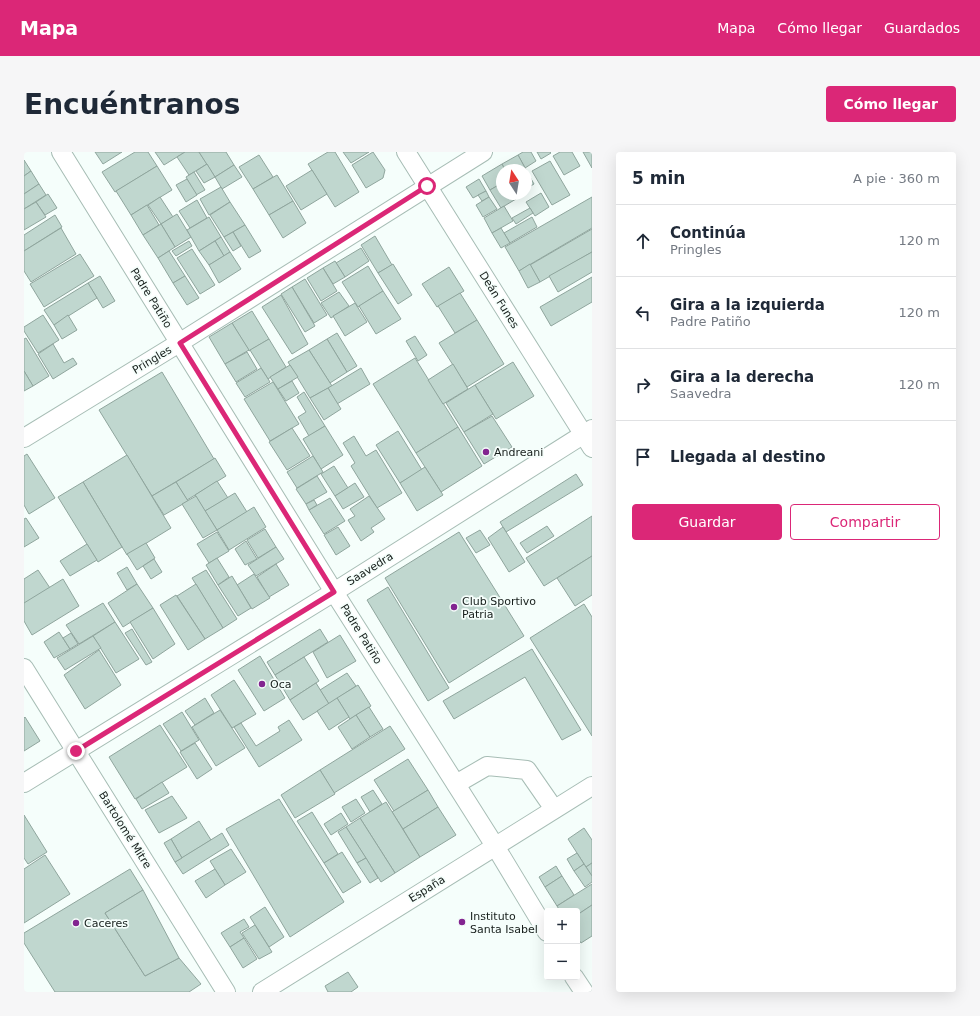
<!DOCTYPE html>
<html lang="es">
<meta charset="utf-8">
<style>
body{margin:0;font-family:"DejaVu Sans",sans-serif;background:#f6f6f7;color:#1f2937}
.controls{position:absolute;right:12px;bottom:12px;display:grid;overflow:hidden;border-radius:4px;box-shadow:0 4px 16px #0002}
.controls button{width:36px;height:36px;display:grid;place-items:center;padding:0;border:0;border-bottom:1px solid #e0e1e3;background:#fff;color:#1f2937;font:20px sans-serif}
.compass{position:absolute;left:472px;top:12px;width:36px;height:36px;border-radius:50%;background:#fff;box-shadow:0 4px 16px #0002;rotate:348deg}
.stop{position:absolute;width:12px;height:12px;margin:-9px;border:3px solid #db2777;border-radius:50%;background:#fff}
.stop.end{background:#db2777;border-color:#fff;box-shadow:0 1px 4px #0008}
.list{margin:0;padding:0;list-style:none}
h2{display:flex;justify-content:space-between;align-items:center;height:52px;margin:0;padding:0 16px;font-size:17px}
h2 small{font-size:13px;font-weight:400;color:#747a83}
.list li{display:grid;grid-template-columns:26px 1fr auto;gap:12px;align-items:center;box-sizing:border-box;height:72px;padding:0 16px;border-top:1px solid #e0e1e3}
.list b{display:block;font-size:15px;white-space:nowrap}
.list p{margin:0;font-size:13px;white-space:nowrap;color:#747a83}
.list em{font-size:13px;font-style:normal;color:#747a83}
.actions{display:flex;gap:8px;padding:12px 16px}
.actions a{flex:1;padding:9px 0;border:1px solid #db2777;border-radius:4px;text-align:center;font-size:14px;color:#db2777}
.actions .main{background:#db2777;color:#fff}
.icon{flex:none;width:22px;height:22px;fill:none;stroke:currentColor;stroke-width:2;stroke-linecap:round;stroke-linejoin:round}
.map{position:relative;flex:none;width:568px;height:840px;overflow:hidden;border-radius:4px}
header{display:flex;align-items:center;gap:24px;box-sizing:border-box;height:56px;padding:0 20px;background:#db2777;color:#fff}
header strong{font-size:19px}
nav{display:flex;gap:22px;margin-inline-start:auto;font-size:14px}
.intro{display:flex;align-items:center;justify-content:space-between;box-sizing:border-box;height:96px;padding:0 24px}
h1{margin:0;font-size:28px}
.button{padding:10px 18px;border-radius:4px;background:#db2777;color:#fff;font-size:14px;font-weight:700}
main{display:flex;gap:24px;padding:0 24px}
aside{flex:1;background:#fff;border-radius:4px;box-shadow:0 4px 16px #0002}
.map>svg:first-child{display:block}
.building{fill:#c0d7cf;stroke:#8fa59d}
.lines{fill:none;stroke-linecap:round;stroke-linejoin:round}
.minor-casing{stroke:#a7bdb5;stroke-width:20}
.minor{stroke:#fff;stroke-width:18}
.route{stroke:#db2777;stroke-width:5}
.poi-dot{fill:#822490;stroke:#f5fefb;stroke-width:1.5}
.labels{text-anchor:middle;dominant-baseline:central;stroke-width:3.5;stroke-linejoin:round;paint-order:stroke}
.street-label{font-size:11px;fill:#161e1b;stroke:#f5fefb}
.poi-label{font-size:11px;fill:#161e1b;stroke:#f5fefb;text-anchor:start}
</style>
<header>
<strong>Mapa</strong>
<nav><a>Mapa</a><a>Cómo llegar</a><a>Guardados</a></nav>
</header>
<div class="intro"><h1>Encuéntranos</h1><a class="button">Cómo llegar</a></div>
<main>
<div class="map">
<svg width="568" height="840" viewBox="0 0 568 840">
<rect width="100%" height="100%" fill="#f5fefb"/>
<!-- building -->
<g class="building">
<polygon points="71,0 98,0 79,12"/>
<polygon points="111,0 124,0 133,14 91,40 78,20"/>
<polygon points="131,0 161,0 140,13"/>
<polygon points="161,0 175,0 183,12 165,23 153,5"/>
<polygon points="175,0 202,0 210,13 191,25"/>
<polygon points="304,0 311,0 335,40 311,55 284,12"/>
<polygon points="319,0 345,0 327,11"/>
<polygon points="349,0 361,18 359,26 342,36 328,13"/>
<polygon points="499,0 507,0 512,9 501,16 494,3"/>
<polygon points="513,0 526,0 527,1 517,7"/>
<polygon points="536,0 548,0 556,14 540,23 529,4"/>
<polygon points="559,0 568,0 568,16"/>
<polygon points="235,3 249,25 229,37 215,15"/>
<polygon points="494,3 510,32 502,37 502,18 481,18 478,12"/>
<polygon points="0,8 7,19 0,24"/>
<polygon points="526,9 546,43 528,53 508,19"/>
<polygon points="183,12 191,25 180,31 172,19"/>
<polygon points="478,12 481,18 478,18 478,31 466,38 458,24"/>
<polygon points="210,13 218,25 198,37 191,25"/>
<polygon points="133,14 148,38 107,63 92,39"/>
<polygon points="288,18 303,42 277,58 262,34"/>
<polygon points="7,19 15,32 0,42 0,24"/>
<polygon points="170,20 181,38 172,43 162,25"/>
<polygon points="253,23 269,49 245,63 229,37"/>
<polygon points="163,27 173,43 162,50 152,33"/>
<polygon points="455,27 462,39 449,46 442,35"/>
<polygon points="478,31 478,42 488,42 492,47 477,56 466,38"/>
<polygon points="15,32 22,43 0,57 0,42"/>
<polygon points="197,35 206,50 185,63 176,47"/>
<polygon points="462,39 465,45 458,49 454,43"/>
<polygon points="517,41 525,55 511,64 502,50"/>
<polygon points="24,42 33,56 21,63 12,50"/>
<polygon points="136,45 149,65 137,72 124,53"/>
<polygon points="465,45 473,57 459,65 452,53"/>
<polygon points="568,45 568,76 495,119 481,95"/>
<polygon points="173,48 183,66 166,76 155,59"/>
<polygon points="269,49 282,71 259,86 245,63"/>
<polygon points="12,50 22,65 0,78 0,57"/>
<polygon points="206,50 221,73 200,85 186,63"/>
<polygon points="123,53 135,73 119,83 107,63"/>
<polygon points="480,54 489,69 468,81 460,66"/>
<polygon points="506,56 509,61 492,72 488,66"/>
<polygon points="153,62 167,85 151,95 137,72"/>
<polygon points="31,63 38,75 0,99 0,83"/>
<polygon points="185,65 197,85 175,99 163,78"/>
<polygon points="508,65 513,75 486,91 480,81"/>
<polygon points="137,72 151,95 134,106 119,83"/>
<polygon points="221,73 237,99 225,106 209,80"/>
<polygon points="37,76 52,102 7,130 0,119 0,99"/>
<polygon points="477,76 486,91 477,96 468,81"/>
<polygon points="568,77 568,100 516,130 506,113"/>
<polygon points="209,80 217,94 209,99 200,85"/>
<polygon points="351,84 368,113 354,121 337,93"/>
<polygon points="197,85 206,100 200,104 191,89"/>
<polygon points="165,89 168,94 152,104 148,99"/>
<polygon points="191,89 200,104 185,113 175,99"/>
<polygon points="337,96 345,109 321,125 312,111"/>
<polygon points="168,97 191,133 176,142 153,106"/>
<polygon points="145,99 161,124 149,131 134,106"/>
<polygon points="206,100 217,117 195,131 185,113"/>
<polygon points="568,100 568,120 534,140 525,124"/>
<polygon points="56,102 70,124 20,155 6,132"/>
<polygon points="311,109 321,125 309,132 299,116"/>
<polygon points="369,112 388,143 374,152 354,121"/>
<polygon points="506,112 516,130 504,136 495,119"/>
<polygon points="344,114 359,139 334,155 318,130"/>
<polygon points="425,115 440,139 413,155 398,132"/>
<polygon points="299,116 313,139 297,149 283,126"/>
<polygon points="76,124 91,149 79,156 64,131"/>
<polygon points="161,124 175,146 163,153 149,131"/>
<polygon points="568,125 568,150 527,174 516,155"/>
<polygon points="281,127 303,163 290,171 268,135"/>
<polygon points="64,131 73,146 30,173 20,158"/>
<polygon points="268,135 291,174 281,180 257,142"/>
<polygon points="359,139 377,167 352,182 335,154"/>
<polygon points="315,140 325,154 307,166 297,151"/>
<polygon points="436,141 453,168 431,181 414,154"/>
<polygon points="257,143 284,192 268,202 238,155"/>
<polygon points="331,151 343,170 321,184 309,164"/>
<polygon points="228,159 245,187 225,199 208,171"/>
<polygon points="19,163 35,188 14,201 0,179 0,175"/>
<polygon points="44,163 53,178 38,187 30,173"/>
<polygon points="453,168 480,212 443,235 415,191"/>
<polygon points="208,171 225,198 201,212 185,185"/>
<polygon points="313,181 333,214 323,220 303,187"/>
<polygon points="391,184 403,203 394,209 382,189"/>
<polygon points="2,186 25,224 9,234 0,219 0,187"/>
<polygon points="245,187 262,215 244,227 226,198"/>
<polygon points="303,187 323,220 306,231 285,198"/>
<polygon points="29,192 40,211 49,206 53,212 29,227 14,202"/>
<polygon points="285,198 308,234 286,246 264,210"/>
<polygon points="223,200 233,217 212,230 201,212"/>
<polygon points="391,206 434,275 392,301 349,232"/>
<polygon points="489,210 510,244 472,267 451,233"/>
<polygon points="429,212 444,237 419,252 404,228"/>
<polygon points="266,213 274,225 254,237 246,225"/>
<polygon points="237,216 246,230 221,245 212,231"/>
<polygon points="337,216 346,232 313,252 304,236"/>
<polygon points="0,219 9,234 0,239"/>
<polygon points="138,220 190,307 128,344 75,258"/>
<polygon points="268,229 275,241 262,249 254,237"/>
<polygon points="249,230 275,272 246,289 220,247"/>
<polygon points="451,233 469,262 440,280 422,251"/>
<polygon points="304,236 317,257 300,268 286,246"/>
<polygon points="280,240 301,274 285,284 274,265 282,260 273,245"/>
<polygon points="468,264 488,295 460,312 440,280"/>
<polygon points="301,274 319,303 297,317 279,287"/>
<polygon points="434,275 458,314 417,340 392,301"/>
<polygon points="268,276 286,304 263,318 245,290"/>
<polygon points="374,279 398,318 376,331 352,293"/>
<polygon points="330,284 342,304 352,298 378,341 353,356 327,314 331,311 319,291"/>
<polygon points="3,302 31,346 5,362 0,353 0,304"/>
<polygon points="103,303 147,376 103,403 59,330"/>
<polygon points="289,304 299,320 273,336 263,320"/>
<polygon points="191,306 202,324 163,348 152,330"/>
<polygon points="310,314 324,336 311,344 297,322"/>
<polygon points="401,315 419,343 393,359 376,331"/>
<polygon points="552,322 559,333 482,380 476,370"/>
<polygon points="293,324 303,340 282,352 272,337"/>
<polygon points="193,329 204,346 181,359 171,343"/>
<polygon points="59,330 98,395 74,410 34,345"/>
<polygon points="152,330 164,349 140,363 128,344"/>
<polygon points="331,331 340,345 319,357 311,344"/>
<polygon points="211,341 223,360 193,378 181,359"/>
<polygon points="172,344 193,378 179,386 158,352"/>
<polygon points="345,344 361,367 347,376 350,380 337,389 324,368 331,364 326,357"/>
<polygon points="306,346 321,369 300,382 285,358"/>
<polygon points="290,348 293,353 285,358 282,352"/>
<polygon points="230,355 242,375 205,398 193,378"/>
<polygon points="568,364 568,404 520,434 502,406"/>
<polygon points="2,366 15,386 0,395 0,367"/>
<polygon points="523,374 530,384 503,401 496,391"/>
<polygon points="314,375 326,394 312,403 300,383"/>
<polygon points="479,375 501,410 485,420 464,386"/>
<polygon points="241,377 252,395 234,406 223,388"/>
<polygon points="456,378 466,393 452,401 442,386"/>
<polygon points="193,380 205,399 185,411 173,392"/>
<polygon points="435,380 500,484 425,531 361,426"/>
<polygon points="222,389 233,407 221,413 211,397"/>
<polygon points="122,391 131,406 113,418 103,402"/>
<polygon points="63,392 73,408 46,424 36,409"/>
<polygon points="252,395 260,407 232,424 224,413"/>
<polygon points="568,404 568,443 551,454 533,426"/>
<polygon points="193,406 205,425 194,433 182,413"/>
<polygon points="130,407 138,420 127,427 119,414"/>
<polygon points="252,412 265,433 245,445 233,425"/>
<polygon points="103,415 113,432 103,438 93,421"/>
<polygon points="14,418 26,436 0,453 0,427"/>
<polygon points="182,418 213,467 199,476 168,426"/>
<polygon points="230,422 246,446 228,457 213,433"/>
<polygon points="208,424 227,456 214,464 194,433"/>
<polygon points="39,427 55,454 8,483 0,469 0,451"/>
<polygon points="113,432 129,456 99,475 84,451"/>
<polygon points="172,432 199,476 181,487 153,444"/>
<polygon points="364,435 425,536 404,549 343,448"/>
<polygon points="152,443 181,487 164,498 136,453"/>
<polygon points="79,451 91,470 55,492 42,473"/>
<polygon points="560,452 568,465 568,584 506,486"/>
<polygon points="129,456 151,492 129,507 106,470"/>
<polygon points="91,470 115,507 92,521 69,484"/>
<polygon points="108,477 128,510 122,513 101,481"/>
<polygon points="296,477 304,490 251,523 243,510"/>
<polygon points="35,480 46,497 30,506 20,490"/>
<polygon points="47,481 54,492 46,497 39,486"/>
<polygon points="316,483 332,509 303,526 289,500"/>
<polygon points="69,484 77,496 41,518 33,506"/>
<polygon points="508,497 557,578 538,588 501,525 430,567 419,549"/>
<polygon points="75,498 97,533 61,557 40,523"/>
<polygon points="236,504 261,546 240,559 214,518"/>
<polygon points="280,505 295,529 266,548 251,523"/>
<polygon points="323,521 332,534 305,552 296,538"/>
<polygon points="210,528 232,562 208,576 187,543"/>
<polygon points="292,531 305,552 279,568 266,548"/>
<polygon points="334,533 347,554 326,567 313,546"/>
<polygon points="181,546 190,561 171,573 161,559"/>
<polygon points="313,546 325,565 305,578 293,559"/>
<polygon points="345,555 359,577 346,585 332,563"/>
<polygon points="196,558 221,596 192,614 168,575"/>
<polygon points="158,560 175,588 157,599 139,572"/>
<polygon points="332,563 346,585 328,597 314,575"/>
<polygon points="1,565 16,589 0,599 0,566"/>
<polygon points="265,568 278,588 235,615 210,575 217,571 232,594 256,579 254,575"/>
<polygon points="136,573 163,615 111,647 85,605"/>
<polygon points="366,574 381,597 310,641 296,618"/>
<polygon points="171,591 188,617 173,627 156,600"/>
<polygon points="384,607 404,638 370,659 350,628"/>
<polygon points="296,618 311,642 271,666 257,643"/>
<polygon points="138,630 145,641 118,657 112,647"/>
<polygon points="349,638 358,652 346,660 337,645"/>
<polygon points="404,638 414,655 379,677 368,660"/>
<polygon points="148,644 163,666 135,681 121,658"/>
<polygon points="255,647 320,750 266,785 202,677"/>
<polygon points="332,647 341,661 327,670 318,655"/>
<polygon points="362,650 396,705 371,721 336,666"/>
<polygon points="414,655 432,683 396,705 379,677"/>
<polygon points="288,660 314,702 300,711 273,669"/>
<polygon points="317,661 324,672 307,683 300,672"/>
<polygon points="0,663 23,700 4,712 0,706"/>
<polygon points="336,666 371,721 357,730 322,675"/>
<polygon points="175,669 187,688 158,706 147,687"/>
<polygon points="322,675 342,706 333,711 314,680"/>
<polygon points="560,676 568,688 568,711 562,715 544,687"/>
<polygon points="198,681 205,693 159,722 151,710"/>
<polygon points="147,687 158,706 151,710 140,691"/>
<polygon points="207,697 222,720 201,733 186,709"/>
<polygon points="318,700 337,730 319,741 300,711"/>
<polygon points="553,701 560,712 550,719 543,707"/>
<polygon points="21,703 46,742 0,771 0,717"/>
<polygon points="342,706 354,726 346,731 333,711"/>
<polygon points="568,711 568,724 562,715"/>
<polygon points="560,712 568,724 568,730 561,735 550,719"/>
<polygon points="532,714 538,724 521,735 515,725"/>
<polygon points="106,717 119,738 81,761 121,824 155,806 177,832 165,840 31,840 0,791 0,781"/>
<polygon points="191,717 201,733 182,746 171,729"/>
<polygon points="538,724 550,743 533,754 521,735"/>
<polygon points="568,732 568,753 553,763 553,759 536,759 533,754"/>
<polygon points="119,738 155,806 121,824 81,761"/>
<polygon points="568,753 568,784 557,791 553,785 553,763"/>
<polygon points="241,755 260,785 245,795 226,765"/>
<polygon points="220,767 225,775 216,780 220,786 206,795 197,781"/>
<polygon points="231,773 248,800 235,807 218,781"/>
<polygon points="220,786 233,807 219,816 206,795"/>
<polygon points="324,820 334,835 327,840 304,840 301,834"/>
</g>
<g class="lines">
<!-- minor casing -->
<g class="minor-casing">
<g id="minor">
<polyline points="37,0 310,440 471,694 523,780"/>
<polyline points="382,0 568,296"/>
<polyline points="0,286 155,191 459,0"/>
<polyline points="0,516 202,840"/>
<polyline points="0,631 310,440 568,277"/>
<polyline points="432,632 463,614 503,618 530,657"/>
<polyline points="550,825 560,840"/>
<polyline points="238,840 568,634"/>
</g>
</g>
<!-- minor -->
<use href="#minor" class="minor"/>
</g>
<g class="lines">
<!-- route -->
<polyline class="route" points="52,599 310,440 156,191 403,34"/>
</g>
<!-- markers -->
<g class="poi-dot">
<circle cx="462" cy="300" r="4"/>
<circle cx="430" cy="455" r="4"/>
<circle cx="238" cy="532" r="4"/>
<circle cx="438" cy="770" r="4"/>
<circle cx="52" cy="771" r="4"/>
</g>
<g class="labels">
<!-- street labels -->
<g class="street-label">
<text transform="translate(127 146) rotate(58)">Padre Patiño</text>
<text transform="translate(475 148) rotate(58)">Deán Funes</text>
<text transform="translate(128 208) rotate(-31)">Pringles</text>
<text transform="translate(346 417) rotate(-32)">Saavedra</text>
<text transform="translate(337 482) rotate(58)">Padre Patiño</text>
<text transform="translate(101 678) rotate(58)">Bartolomé Mitre</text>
<text transform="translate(403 737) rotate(-32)">España</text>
</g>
<!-- poi labels -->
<g class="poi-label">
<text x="470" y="300">Andreani</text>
<text x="438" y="449">Club Sportivo<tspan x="438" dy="13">Patria</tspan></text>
<text x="246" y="532">Oca</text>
<text x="446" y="764">Instituto<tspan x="446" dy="13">Santa Isabel</tspan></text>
<text x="60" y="771">Caceres</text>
</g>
</g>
</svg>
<div class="controls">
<button>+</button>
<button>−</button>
</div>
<svg class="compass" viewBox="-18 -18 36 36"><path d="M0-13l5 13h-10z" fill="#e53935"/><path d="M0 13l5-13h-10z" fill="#747a83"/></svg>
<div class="stop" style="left:403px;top:34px"></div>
<div class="stop end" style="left:52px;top:599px"></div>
</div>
<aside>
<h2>5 min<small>A pie · 360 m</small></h2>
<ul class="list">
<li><svg class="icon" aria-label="ahead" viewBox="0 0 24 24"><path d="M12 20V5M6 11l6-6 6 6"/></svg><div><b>Continúa</b><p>Pringles</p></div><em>120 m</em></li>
<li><svg class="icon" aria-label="left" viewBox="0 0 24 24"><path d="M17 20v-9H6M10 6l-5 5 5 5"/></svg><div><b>Gira a la izquierda</b><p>Padre Patiño</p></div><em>120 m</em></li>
<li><svg class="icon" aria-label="right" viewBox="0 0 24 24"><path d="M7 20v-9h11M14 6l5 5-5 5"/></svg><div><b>Gira a la derecha</b><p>Saavedra</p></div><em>120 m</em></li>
<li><svg class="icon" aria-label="arrive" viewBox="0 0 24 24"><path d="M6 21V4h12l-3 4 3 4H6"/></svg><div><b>Llegada al destino</b></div></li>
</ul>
<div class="actions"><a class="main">Guardar</a><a>Compartir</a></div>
</aside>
</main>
